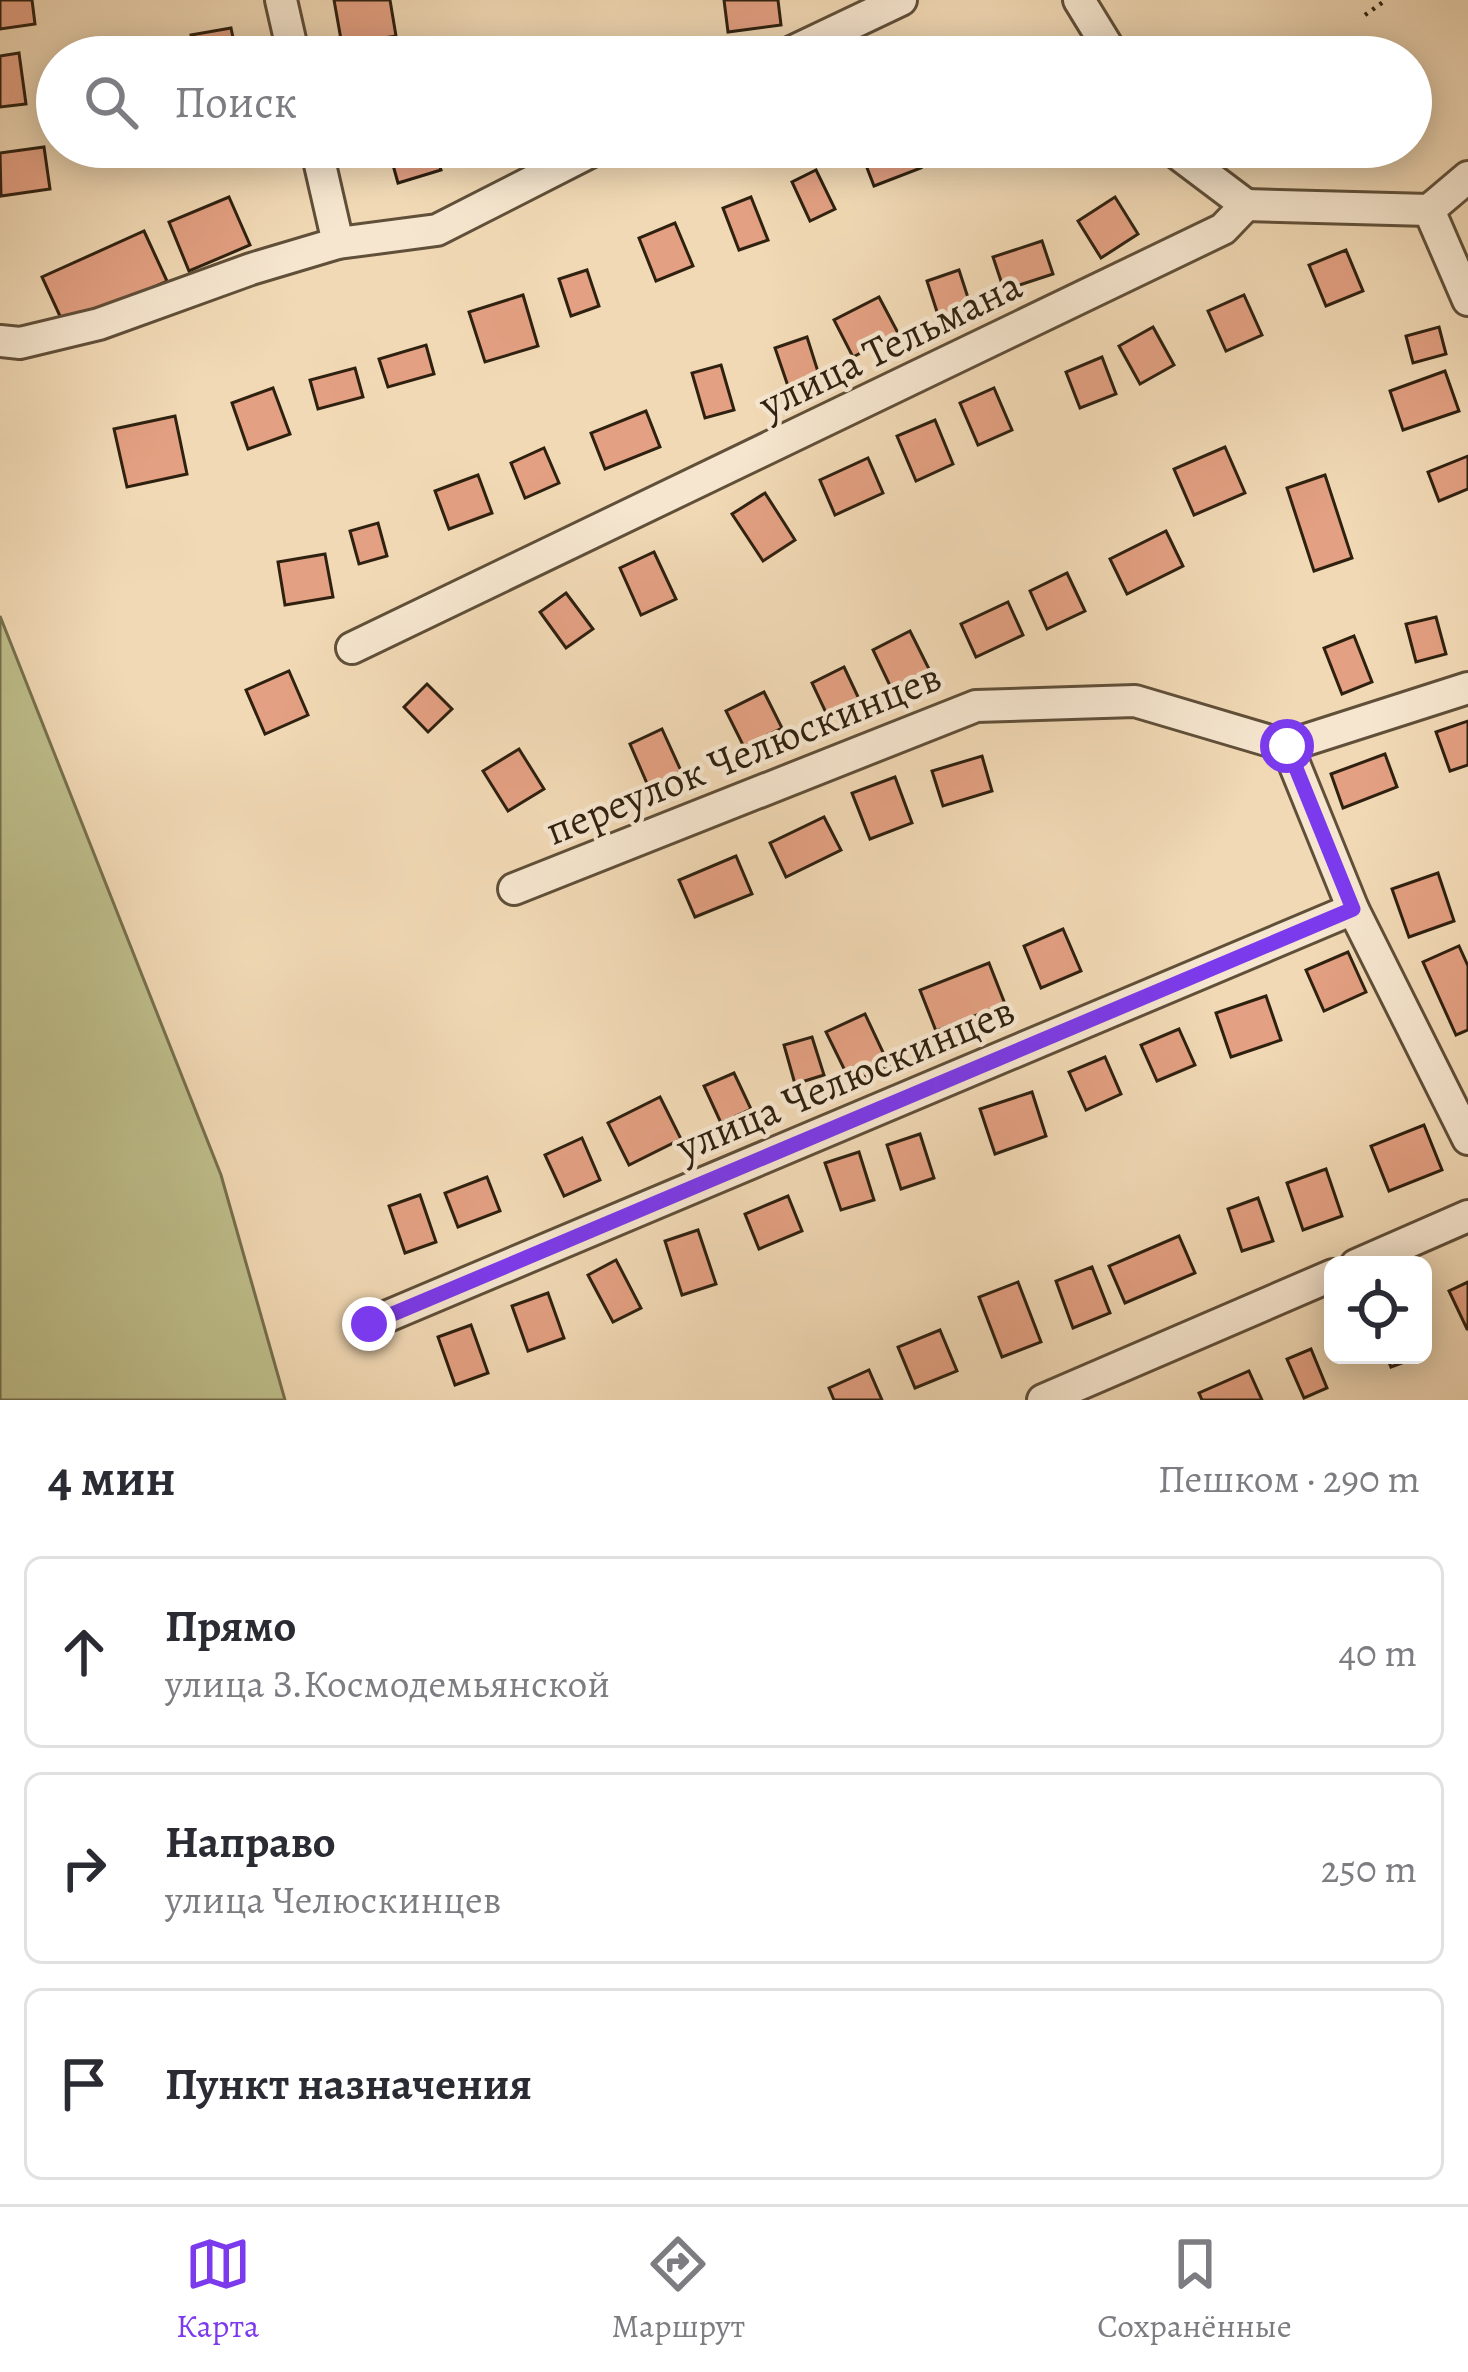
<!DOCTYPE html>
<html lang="ru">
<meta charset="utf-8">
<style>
body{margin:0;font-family:Alegreya,serif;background:#f7f7f7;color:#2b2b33}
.controls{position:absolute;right:36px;bottom:36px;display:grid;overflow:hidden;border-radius:18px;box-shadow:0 6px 30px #0003}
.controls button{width:108px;height:108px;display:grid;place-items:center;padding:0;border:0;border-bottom:3px solid #e1e1e2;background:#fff;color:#2b2b33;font:60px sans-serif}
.stop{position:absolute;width:36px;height:36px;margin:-27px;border:9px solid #7c3aed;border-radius:50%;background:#fff}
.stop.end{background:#7c3aed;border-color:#fff;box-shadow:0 3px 12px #0008}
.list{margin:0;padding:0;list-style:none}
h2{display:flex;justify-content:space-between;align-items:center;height:156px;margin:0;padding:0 48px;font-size:51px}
h2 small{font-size:39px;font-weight:400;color:#7c7c81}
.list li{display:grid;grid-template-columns:78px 1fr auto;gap:36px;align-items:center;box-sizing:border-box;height:192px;margin:0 24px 24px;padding:0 24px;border:3px solid #e1e1e2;border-radius:18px}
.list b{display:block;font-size:45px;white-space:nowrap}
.list p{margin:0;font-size:39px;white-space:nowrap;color:#7c7c81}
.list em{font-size:39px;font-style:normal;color:#7c7c81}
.icon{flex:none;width:66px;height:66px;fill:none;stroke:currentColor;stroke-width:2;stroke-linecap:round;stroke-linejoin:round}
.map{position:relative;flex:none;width:1468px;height:1400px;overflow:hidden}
.search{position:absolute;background:#fff;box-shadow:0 6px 30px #0003;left:36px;right:36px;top:36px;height:132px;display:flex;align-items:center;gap:30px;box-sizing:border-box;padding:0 42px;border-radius:66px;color:#7c7c81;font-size:45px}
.sheet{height:804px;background:#fff}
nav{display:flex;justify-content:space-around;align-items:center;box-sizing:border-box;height:168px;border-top:3px solid #e1e1e2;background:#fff;font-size:33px;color:#7c7c81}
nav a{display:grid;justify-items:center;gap:6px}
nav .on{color:#7c3aed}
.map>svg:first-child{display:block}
.green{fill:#bebe8b;stroke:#76704e;stroke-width:3}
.building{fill:#e3a082;stroke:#2f2110;stroke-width:3}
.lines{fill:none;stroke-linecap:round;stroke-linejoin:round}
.minor-casing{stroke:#604f39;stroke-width:36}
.path{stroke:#2f2110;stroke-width:4.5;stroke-dasharray:3 6;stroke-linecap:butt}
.minor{stroke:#f6e6cf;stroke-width:30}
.route{stroke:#7c3aed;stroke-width:15}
.labels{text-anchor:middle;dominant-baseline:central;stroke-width:9;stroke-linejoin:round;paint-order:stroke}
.street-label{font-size:42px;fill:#2f2110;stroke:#f6e6cf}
</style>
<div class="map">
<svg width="1468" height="1400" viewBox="0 0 1468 1400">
<rect width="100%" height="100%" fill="#f1d9b5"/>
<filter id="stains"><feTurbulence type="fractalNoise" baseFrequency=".00167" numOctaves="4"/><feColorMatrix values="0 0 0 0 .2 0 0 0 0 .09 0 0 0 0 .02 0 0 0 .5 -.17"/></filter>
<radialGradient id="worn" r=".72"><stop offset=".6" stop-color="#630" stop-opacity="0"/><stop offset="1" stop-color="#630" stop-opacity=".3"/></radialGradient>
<!-- green -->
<polygon class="green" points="0,616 221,1175 285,1400 0,1400"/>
<!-- building -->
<g class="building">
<polygon points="0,0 32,0 35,24 0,29"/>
<polygon points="334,0 390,0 396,36 342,45"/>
<polygon points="724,0 778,0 781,25 728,32"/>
<polygon points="231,28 237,57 195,57 191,35"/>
<polygon points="616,47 619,57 586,57"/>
<polygon points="19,53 26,104 0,107 0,56"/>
<polygon points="44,147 50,189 1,196 0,153"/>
<polygon points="388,147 434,147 441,170 398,183"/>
<polygon points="874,147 913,147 921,168 874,186 861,152"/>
<polygon points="941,147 976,147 977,150 950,164"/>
<polygon points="816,170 835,209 810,221 792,182"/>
<polygon points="229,197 250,245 189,271 169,222"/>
<polygon points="751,197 768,240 739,250 723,208"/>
<polygon points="1115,197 1138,234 1101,258 1078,221"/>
<polygon points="675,223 693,266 656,281 639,238"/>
<polygon points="144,231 167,281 65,327 42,277"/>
<polygon points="1042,241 1053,274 1004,290 993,257"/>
<polygon points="1346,250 1363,291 1326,306 1309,265"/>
<polygon points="587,270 599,306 571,316 559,279"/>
<polygon points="959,270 972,310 940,321 927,281"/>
<polygon points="523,295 538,346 485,362 469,312"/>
<polygon points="1244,295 1262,335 1226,351 1208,311"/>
<polygon points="879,297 898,333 853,357 834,320"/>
<polygon points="1153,327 1174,365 1140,384 1119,346"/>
<polygon points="1439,327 1446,354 1413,363 1406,336"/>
<polygon points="807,337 820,378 789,389 775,348"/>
<polygon points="426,345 434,374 388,387 379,359"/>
<polygon points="1102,357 1116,394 1080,408 1066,372"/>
<polygon points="721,365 734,410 705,418 692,373"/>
<polygon points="355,368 363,397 318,409 310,380"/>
<polygon points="1445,371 1459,411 1403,430 1390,391"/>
<polygon points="273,388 290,434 248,449 232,403"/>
<polygon points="994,388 1012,430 978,445 960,403"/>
<polygon points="646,411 660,447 605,469 591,433"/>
<polygon points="175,416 187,474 127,487 114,429"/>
<polygon points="935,420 953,464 916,481 897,436"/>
<polygon points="1225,447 1245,493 1194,515 1174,469"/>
<polygon points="544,448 559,483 525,498 511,463"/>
<polygon points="1468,456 1468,489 1439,501 1428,472"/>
<polygon points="868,458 883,493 835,515 820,480"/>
<polygon points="478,475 492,513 449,529 435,491"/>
<polygon points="1325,475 1352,558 1314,571 1287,488"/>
<polygon points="765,493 795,540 763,561 732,514"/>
<polygon points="378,523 387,556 359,564 350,531"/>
<polygon points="1166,531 1183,566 1127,594 1110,559"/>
<polygon points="654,552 676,599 641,615 620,568"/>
<polygon points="325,554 333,597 285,605 278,562"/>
<polygon points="1067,573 1085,611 1047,629 1030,591"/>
<polygon points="566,593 593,629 566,648 540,612"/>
<polygon points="1008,602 1023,635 976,657 961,624"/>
<polygon points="1436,617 1446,654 1416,662 1406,624"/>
<polygon points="910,631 931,673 893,692 873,650"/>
<polygon points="1354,636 1372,682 1342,694 1324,648"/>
<polygon points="844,667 860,701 828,717 812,683"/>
<polygon points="289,671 308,715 265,734 246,690"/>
<polygon points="427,684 452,709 428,732 404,707"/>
<polygon points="764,692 782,728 744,747 726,711"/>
<polygon points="1468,721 1468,765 1450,771 1436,732"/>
<polygon points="662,729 682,773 649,788 630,744"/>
<polygon points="519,749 544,789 508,811 483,771"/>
<polygon points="1385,754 1397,787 1343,808 1331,774"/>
<polygon points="982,756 992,791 943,806 932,771"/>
<polygon points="895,777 912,823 870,839 852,793"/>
<polygon points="824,817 841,850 786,877 770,843"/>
<polygon points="736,856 752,894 695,917 679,880"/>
<polygon points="1438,873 1454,921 1409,937 1392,889"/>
<polygon points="1063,929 1081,971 1041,988 1024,946"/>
<polygon points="1459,946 1468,966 1468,1030 1456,1035 1423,962"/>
<polygon points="1348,952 1366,992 1324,1011 1306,970"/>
<polygon points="989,963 1005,1004 936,1031 920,990"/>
<polygon points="1266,996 1281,1040 1231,1057 1216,1013"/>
<polygon points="865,1014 889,1065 851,1083 826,1032"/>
<polygon points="1179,1029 1195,1065 1157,1081 1141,1045"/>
<polygon points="812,1037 824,1075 795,1084 784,1045"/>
<polygon points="1105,1057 1121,1094 1086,1110 1069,1072"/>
<polygon points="734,1073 751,1109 721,1123 704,1086"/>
<polygon points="1032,1092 1046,1136 995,1154 980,1109"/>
<polygon points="660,1097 681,1139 629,1165 608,1123"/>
<polygon points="1424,1125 1442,1170 1389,1191 1371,1146"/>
<polygon points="920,1134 934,1178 901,1189 887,1145"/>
<polygon points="582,1138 600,1180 564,1196 545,1155"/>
<polygon points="859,1152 874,1200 841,1210 825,1163"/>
<polygon points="1326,1169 1342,1216 1303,1230 1287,1183"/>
<polygon points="487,1177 500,1211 458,1227 445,1193"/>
<polygon points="420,1195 436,1242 405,1253 389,1206"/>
<polygon points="788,1196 802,1231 759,1249 745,1214"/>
<polygon points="1258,1198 1273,1241 1242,1251 1228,1209"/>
<polygon points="698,1230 716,1284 682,1295 665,1241"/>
<polygon points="1179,1236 1195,1273 1125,1303 1109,1266"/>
<polygon points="616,1260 641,1308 613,1322 588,1275"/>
<polygon points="1092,1267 1110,1313 1073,1328 1056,1281"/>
<polygon points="1018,1282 1041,1342 1002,1357 979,1297"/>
<polygon points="1468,1282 1468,1329 1467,1329 1449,1291"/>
<polygon points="548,1293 564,1338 528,1351 512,1306"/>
<polygon points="471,1325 488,1373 455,1385 438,1337"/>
<polygon points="940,1330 957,1371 915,1388 898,1347"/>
<polygon points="1311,1349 1327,1388 1304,1398 1287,1359"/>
<polygon points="1386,1355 1417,1355 1418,1357 1391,1367"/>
<polygon points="869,1370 882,1400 834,1400 829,1388"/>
<polygon points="1249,1371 1262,1400 1202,1400 1199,1393"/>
</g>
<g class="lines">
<!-- minor casing -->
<g class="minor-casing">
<g id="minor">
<polyline points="281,0 294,57"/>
<polyline points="1079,0 1114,57"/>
<polyline points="781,57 901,0"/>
<polyline points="316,147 338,243"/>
<polyline points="1169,147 1246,205"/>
<polyline points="1429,210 1468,300"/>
<polyline points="0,341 20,343 99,324 251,269 338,243 437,230 600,147"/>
<polyline points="352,648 1223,229 1246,205 1429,210 1468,177"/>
<polyline points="1287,746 1353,909 1468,1139"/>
<polyline points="1287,746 1468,688"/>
<polyline points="514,889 976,706 1135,701 1287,746"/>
<polyline points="1356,1265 1468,1216"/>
<polyline points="369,1324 1353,909"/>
<polyline points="1043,1400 1333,1275"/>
</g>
</g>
<!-- path -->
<polyline class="path" points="1365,15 1386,0"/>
<!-- minor -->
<use href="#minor" class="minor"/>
</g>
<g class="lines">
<!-- route -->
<polyline class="route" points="369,1324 1353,909 1287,746"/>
</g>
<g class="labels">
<!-- street labels -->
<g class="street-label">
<text transform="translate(890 344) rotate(-26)">улица Тельмана</text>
<text transform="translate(743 753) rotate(-22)">переулок Челюскинцев</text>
<text transform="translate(845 1078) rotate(-23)">улица Челюскинцев</text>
</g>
</g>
<rect width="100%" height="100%" filter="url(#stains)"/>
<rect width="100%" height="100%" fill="url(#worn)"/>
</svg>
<div class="controls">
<button><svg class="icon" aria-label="locate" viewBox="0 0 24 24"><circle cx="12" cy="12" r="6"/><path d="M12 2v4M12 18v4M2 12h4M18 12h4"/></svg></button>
</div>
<div class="stop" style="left:1287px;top:746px"></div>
<div class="stop end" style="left:369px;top:1324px"></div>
<div class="search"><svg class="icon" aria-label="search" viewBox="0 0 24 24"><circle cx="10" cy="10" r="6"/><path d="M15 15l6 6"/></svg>Поиск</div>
</div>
<section class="sheet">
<h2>4 мин<small>Пешком · 290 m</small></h2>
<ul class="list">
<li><svg class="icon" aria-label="ahead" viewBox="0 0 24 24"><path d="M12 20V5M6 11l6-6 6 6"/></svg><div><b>Прямо</b><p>улица З.Космодемьянской</p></div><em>40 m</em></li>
<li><svg class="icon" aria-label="right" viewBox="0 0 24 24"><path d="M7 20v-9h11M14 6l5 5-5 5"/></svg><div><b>Направо</b><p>улица Челюскинцев</p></div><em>250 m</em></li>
<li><svg class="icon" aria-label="arrive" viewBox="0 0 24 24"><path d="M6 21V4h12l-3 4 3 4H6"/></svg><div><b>Пункт назначения</b></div></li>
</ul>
</section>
<nav>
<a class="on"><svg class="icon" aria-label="map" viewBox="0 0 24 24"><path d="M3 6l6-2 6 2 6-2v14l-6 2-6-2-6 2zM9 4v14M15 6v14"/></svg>Карта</a>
<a><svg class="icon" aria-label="directions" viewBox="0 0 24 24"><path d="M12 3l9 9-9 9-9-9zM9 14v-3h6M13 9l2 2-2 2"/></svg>Маршрут</a>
<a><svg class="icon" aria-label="saved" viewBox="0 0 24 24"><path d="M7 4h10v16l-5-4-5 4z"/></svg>Сохранённые</a>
</nav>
